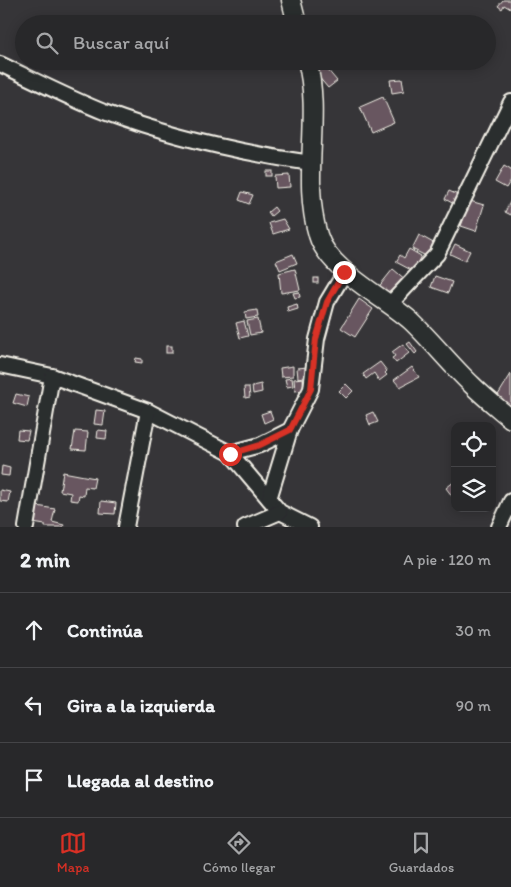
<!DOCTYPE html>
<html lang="es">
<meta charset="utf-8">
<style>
body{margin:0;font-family:Itim,sans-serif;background:#343436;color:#f1f3f6}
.controls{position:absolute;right:15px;bottom:15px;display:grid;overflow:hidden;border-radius:10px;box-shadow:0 2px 12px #0003}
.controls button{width:45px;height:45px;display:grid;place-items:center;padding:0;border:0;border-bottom:1px solid #444447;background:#28282a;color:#f1f3f6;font:25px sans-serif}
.stop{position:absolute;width:15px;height:15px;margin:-11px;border:4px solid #d93025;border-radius:50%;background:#fff}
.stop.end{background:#d93025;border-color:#fff;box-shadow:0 1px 5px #0008}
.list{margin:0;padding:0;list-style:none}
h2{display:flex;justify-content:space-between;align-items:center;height:65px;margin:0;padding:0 20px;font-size:21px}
h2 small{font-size:16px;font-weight:400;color:#a5a6a8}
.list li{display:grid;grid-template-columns:32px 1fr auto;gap:15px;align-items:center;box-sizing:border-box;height:75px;padding:0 20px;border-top:1px solid #444447}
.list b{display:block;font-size:19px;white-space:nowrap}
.list em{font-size:16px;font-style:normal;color:#a5a6a8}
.icon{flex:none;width:28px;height:28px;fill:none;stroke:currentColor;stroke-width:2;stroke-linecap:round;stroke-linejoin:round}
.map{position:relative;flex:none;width:511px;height:527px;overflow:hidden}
.search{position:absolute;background:#28282a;box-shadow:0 2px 12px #0003;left:15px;right:15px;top:15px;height:55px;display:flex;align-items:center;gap:12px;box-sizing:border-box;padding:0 18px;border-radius:28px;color:#a5a6a8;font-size:19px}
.sheet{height:290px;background:#28282a}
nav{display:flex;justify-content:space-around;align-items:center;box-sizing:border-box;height:70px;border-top:1px solid #444447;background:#28282a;font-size:14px;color:#a5a6a8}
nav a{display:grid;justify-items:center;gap:2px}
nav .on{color:#d93025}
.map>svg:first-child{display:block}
.building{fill:#685760;stroke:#f4f1e8}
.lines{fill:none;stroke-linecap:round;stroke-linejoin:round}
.minor-casing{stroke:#f4f1e8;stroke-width:18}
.tertiary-casing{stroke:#f4f1e8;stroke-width:21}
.minor{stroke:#2a2d2e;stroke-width:14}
.tertiary{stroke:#2a2d2e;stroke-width:18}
.route{stroke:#d93025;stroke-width:6}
</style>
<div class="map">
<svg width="511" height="527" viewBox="0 0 511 527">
<rect width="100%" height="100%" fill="#363538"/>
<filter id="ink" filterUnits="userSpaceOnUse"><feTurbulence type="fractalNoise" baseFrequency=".02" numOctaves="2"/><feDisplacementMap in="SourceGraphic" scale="10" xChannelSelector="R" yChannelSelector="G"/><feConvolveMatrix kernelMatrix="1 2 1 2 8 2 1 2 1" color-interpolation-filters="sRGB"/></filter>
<g filter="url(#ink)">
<!-- building -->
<g class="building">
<polygon points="503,0 511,0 511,9 504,5 502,9 498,6"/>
<polygon points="321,62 337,81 328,88 312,69"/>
<polygon points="402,79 404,91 392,93 390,80"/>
<polygon points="383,97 394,122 371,132 360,107"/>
<polygon points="504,166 511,170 511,180 506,188 495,182"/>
<rect x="266" y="171" width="6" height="5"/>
<polygon points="289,175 290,187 276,188 275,176"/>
<polygon points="449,191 458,195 454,204 445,199"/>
<polygon points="242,192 253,195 249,204 239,200"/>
<polygon points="511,200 511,215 505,212"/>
<polygon points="470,201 484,205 476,231 461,226"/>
<polygon points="274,207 277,211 271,216 268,212"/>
<polygon points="283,219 289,229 273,234 269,223"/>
<polygon points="419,235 437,245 430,258 412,249"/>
<polygon points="455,244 470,251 465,261 450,254"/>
<polygon points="409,249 421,256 413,271 396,262 400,255 404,258"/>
<polygon points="293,254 297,263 280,270 276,261"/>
<polygon points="295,269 300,290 281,293 279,273"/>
<polygon points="393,269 406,280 393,296 385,289 382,293 377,289"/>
<polygon points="435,276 452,282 448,293 431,287"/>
<rect x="314" y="278" width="4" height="5"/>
<polygon points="299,292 300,297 295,298 293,293"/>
<polygon points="359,299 373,309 355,337 341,328"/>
<polygon points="297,304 298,309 288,312 287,307"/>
<polygon points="257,310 258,317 246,319 245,312"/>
<polygon points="258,319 261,333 250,335 247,321"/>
<polygon points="244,321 248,336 240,338 236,323"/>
<polygon points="410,342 417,352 415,354 407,344"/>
<polygon points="403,344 409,353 396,363 392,358 395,356 392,352"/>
<rect x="166" y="346" width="6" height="7"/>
<polygon points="136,358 142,359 142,363 135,362"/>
<polygon points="380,362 387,371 385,373 387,375 379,381 374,373 366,379 363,374"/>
<polygon points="293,366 293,376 281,377 280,368"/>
<polygon points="308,367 309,376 298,378 297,368"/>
<polygon points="412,367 419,377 400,387 394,380"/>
<polygon points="511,374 511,409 495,400"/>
<polygon points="292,378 293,386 287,387 285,379"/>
<polygon points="303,378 304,390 295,391 294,379"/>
<polygon points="261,384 262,392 253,394 252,386"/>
<polygon points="346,384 353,391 346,398 339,391"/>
<polygon points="244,387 249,387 250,397 245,398"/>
<polygon points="16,394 29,397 27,407 13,403"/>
<polygon points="96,410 105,411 103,425 94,424"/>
<polygon points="270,411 273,419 264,423 261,414"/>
<polygon points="373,412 378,422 370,425 366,415"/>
<polygon points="18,430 29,431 27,440 17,439"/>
<polygon points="98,430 107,431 106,439 97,438"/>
<polygon points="75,431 88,432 86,450 72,449"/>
<polygon points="2,466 10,468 9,476 1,475"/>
<polygon points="63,472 95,478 93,488 85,487 84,496 79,495 78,501 70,500 71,493 60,491"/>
<polygon points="455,481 455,500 446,488"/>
<polygon points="0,490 10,492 8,502 0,501"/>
<polygon points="101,501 116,503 115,514 100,513"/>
<polygon points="37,506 55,509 52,522 64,525 63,527 45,527 45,525 33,523"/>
</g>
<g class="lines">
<!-- minor casing -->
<g class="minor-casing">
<g id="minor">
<path d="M0,64C34,80 69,98 104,112C171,137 241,153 311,163"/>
<polyline points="390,304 437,254 511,102"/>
<polyline points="0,365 52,376 148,411 230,453 280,512 310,527"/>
<polyline points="230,453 260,445 290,430 311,389 317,339 327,302 345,272"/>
<polyline points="269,499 290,430"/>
<polyline points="26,527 52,376"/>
<polyline points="126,527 148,411"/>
<polyline points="245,527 280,512"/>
<polyline points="499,527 511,501"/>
</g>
</g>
<!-- tertiary casing -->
<g class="tertiary-casing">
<g id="tertiary">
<polyline points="291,0 297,24"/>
<path d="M307,61C322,116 301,179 318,235C328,270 384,297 411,321C432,341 450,364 471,384C484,397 498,408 511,419"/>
</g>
</g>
<!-- minor -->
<use href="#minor" class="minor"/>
<!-- tertiary -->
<use href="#tertiary" class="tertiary"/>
</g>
</g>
<g class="lines" filter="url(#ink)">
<!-- route -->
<polyline class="route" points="230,454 260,445 290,430 311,389 316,339 327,302 344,272"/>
</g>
</svg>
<div class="controls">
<button><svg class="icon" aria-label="locate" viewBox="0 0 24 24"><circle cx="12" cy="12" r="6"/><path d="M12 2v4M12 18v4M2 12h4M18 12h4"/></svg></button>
<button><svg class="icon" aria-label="layers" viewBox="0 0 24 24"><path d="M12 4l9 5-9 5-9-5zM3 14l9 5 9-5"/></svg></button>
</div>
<div class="stop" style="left:230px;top:454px"></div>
<div class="stop end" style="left:344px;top:272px"></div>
<div class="search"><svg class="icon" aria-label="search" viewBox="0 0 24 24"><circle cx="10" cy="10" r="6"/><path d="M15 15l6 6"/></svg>Buscar aquí</div>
</div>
<section class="sheet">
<h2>2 min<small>A pie · 120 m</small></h2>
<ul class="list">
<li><svg class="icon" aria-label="ahead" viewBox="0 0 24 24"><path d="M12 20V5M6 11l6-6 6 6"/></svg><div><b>Continúa</b></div><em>30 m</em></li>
<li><svg class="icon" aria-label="left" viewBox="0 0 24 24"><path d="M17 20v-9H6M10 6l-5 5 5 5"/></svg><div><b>Gira a la izquierda</b></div><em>90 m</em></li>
<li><svg class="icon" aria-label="arrive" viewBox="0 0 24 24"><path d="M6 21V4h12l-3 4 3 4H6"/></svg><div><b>Llegada al destino</b></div></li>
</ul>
</section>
<nav>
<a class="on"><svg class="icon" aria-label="map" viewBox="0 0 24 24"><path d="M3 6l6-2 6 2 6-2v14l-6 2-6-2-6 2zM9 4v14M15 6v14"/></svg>Mapa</a>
<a><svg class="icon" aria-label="directions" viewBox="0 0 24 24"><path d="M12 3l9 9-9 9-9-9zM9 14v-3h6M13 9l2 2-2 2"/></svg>Cómo llegar</a>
<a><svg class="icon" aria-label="saved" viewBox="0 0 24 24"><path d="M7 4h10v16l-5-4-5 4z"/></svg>Guardados</a>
</nav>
